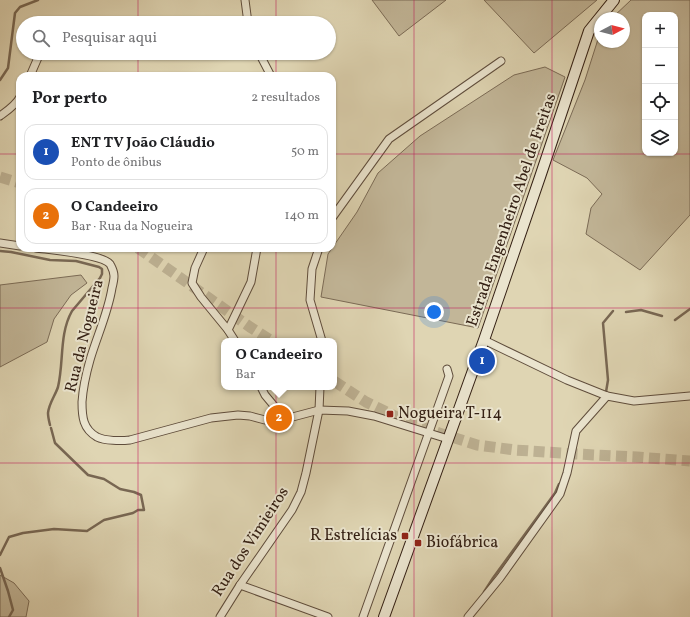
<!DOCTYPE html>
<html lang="pt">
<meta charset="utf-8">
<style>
body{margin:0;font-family:Vollkorn,serif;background:#f6f6f6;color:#202124}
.controls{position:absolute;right:12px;top:12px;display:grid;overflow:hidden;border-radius:8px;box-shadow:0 1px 3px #0004}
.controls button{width:36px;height:36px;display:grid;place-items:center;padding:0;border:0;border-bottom:1px solid #e0e0e0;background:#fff;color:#202124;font:20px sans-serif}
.compass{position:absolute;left:594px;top:12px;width:36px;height:36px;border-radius:50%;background:#fff;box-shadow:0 1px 3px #0004;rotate:83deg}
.you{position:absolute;left:434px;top:312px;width:14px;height:14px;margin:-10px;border:3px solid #fff;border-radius:50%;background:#1a73e8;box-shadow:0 0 0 6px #1a73e833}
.badge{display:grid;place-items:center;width:26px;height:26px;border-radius:50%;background:#2563eb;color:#fff;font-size:13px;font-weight:700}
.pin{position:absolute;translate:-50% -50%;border:2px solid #fff;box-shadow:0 1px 4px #0006}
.popup{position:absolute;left:221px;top:338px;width:116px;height:52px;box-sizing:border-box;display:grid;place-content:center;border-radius:8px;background:#fff;filter:drop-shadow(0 1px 3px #0005);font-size:13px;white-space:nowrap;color:#757577}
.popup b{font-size:15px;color:#202124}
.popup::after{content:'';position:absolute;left:50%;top:100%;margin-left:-8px;border:8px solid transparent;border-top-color:#fff}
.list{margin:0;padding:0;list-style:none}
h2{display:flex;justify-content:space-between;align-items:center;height:52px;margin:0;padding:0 16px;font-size:17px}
h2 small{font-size:13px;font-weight:400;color:#757577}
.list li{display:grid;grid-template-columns:26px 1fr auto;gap:12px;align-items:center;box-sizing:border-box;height:56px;margin:0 8px 8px;padding:0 8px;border:1px solid #e0e0e0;border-radius:12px}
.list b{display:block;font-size:15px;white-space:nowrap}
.list p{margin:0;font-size:13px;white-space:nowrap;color:#757577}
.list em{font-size:13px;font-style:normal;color:#757577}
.icon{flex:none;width:22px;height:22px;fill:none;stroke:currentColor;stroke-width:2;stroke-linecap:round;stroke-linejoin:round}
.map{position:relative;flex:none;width:690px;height:617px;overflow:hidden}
.search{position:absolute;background:#fff;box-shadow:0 1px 3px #0004;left:16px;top:16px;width:320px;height:44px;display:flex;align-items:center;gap:10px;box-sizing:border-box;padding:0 14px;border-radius:22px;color:#757577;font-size:15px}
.panel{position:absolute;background:#fff;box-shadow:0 1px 3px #0004;left:16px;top:72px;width:320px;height:180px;border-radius:12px}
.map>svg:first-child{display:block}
.green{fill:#c2b698;stroke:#7b6b56;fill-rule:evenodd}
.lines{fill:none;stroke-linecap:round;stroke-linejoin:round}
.stream{stroke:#786753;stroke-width:2.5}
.primary-tunnel{stroke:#bdb193;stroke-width:11;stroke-dasharray:11 5.5;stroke-linecap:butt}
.minor-casing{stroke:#5f4d3c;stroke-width:9}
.secondary-casing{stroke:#342014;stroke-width:12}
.minor{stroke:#eae4ce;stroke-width:7}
.secondary{stroke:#eae4ce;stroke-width:10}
.grid{fill:none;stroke:#c2185b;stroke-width:1;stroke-opacity:0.55}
.poi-dot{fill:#8f2418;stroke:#eae4ce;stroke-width:1.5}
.labels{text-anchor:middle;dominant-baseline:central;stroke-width:4;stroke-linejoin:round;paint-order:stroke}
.street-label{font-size:16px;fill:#342014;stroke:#eae4ce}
.poi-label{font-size:16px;fill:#342014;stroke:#eae4ce;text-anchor:start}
</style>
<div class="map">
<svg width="690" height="617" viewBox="0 0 690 617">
<rect width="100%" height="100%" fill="#dfd5b3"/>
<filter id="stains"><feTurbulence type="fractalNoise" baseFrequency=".005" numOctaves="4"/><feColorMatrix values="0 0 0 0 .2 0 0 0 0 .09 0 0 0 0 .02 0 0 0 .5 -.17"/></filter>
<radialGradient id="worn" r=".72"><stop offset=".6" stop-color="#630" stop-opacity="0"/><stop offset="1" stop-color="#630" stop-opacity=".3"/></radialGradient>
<!-- green -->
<g class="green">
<polygon points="372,0 446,0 399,36"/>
<polygon points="484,0 597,0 534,53"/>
<path d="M631,0H690V215L640,270L586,234L591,208L602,194L587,178L553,160L585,80L600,33V42H624V18H612ZM645,15H675V153H645Z"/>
<polygon points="545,67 565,77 478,328 321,297 328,254 357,212 378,173 420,136 514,75"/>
<polygon points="81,275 87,283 71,295 54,319 47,342 0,367 0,285"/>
<polygon points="0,575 14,583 29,601 26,617 0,617"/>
</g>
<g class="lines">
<!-- stream -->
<g class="stream">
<polyline points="0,80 8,68 15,13 20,7 38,0"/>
<path d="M0,251L11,252L50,260L76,261L99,267L102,269V274L100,278L72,311C59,334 64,362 58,387C55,396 49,403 48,413C48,417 49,421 50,425"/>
<polyline points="626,312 641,310 662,316"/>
<polyline points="675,320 690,309"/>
<polyline points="606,392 608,380 603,323 613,311"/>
<polyline points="0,555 9,537 23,533 54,529 87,531 104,520 133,513 138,510 144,510 141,495 134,492 120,489 104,479 88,475 55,443 51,428"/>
<polyline points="0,568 8,591 13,610 9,617"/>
<polyline points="484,592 493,578 555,493 559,484"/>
</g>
<!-- primary-tunnel -->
<g class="primary-tunnel">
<polyline points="0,177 20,183"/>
<polyline points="138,248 250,327 272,341"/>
<polyline points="334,381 366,402 403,420 439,433 477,445 515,450 576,454 637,457 690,461"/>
</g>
<!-- minor casing -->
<g class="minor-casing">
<g id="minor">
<polyline points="245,0 248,23"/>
<polyline points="259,53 271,76"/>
<polyline points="30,76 40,53"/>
<path d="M0,116C7,111 16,105 20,97"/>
<polyline points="332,218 389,139 501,61"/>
<polyline points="0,243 20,246"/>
<path d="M36,248C51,250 101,254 110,264C112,268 114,271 114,276C114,280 113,284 112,288C108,313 97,336 90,360C86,374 83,388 82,402C82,417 83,429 97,437C105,441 121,441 130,440L211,418L238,415L250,416L265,420L285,419L319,410L348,411L374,416L448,439"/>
<polyline points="204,248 195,268 192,283 201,297 228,330"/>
<polyline points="319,248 312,269 310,300 322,341"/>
<polyline points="484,340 567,380 607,396 634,401 690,396"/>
<polyline points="235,341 228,330 251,282 257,248"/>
<polyline points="261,387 265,395 285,419"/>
<polyline points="240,585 328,617"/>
<polyline points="220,617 240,585 292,510 301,492 306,473 319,410 320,387"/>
<polyline points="363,617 449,376 447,369"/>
<polyline points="468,617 500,578 560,494 567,473 576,431 607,396"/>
</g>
</g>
<!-- secondary casing -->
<g class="secondary-casing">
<polyline id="secondary" points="384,617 484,340 540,177 589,31 614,0"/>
</g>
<!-- minor -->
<use href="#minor" class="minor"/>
<!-- secondary -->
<use href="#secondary" class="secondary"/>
</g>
<!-- grid -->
<path class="grid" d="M138,0V23M276,0V23M414,0V617M552,0V617M138,53V76M276,53V76M0,154H20M332,154H690M138,248V617M276,248V617M0,308H690M0,463H690"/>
<!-- markers -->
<g class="poi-dot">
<rect x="386" y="410" width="8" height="8" rx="2"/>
<rect x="401" y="532" width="8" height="8" rx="2"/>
<rect x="414" y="539" width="8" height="8" rx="2"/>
</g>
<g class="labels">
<!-- street labels -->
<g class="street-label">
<text transform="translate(512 210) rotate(-71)">Estrada Engenheiro Abel de Freitas</text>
<text transform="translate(85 336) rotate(-76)">Rua da Nogueira</text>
<text transform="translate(251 542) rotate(-57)">Rua dos Vimieiros</text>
</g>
<!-- poi labels -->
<g class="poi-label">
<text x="398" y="414">Nogueira T-114</text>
<text x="397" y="536" text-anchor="end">R Estrelícias</text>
<text x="426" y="543">Biofábrica</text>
</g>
</g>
<rect width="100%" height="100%" filter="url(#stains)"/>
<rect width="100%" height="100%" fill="url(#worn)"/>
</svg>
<div class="controls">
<button>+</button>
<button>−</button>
<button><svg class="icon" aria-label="locate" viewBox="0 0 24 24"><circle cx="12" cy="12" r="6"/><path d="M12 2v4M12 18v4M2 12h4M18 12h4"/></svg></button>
<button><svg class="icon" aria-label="layers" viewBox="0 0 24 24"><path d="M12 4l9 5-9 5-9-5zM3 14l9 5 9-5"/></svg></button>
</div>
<svg class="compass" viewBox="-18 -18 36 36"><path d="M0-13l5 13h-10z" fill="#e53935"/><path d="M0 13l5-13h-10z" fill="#757577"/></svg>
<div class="you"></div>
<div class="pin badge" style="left:482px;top:361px;background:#1a4fb4">1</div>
<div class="pin badge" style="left:279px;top:418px;background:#e8710a">2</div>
<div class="popup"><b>O Candeeiro</b>Bar</div>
<div class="search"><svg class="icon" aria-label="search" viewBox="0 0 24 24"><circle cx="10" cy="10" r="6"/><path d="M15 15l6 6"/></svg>Pesquisar aqui</div>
<section class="panel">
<h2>Por perto<small>2 resultados</small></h2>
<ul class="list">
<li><span class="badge" style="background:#1a4fb4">1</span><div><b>ENT TV João Cláudio</b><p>Ponto de ônibus</p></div><em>50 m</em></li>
<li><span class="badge" style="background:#e8710a">2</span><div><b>O Candeeiro</b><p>Bar · Rua da Nogueira</p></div><em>140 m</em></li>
</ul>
</section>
</div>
